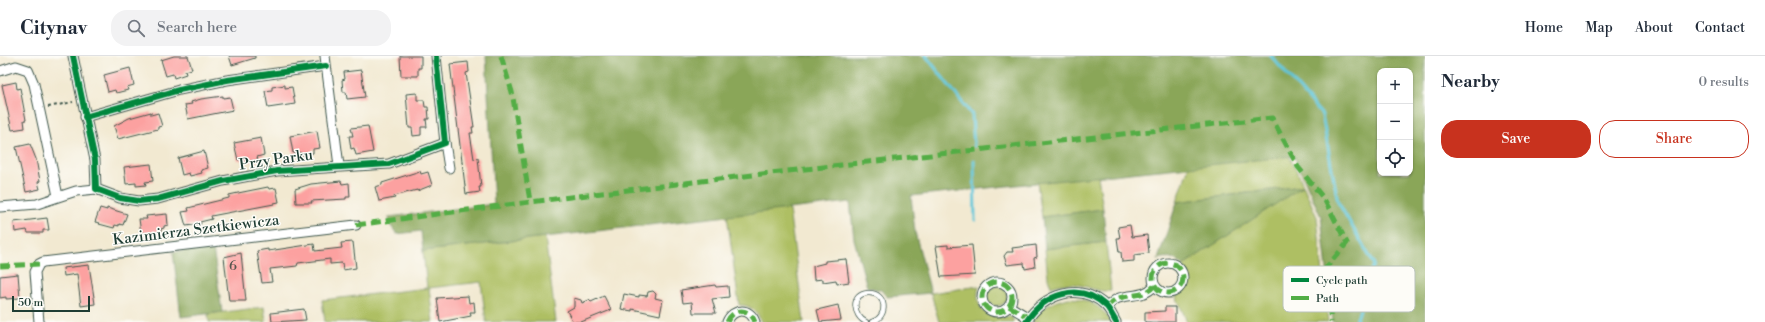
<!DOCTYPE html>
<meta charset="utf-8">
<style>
body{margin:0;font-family:"Libre Bodoni",serif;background:#f2f2f3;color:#1f2937}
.controls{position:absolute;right:12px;top:12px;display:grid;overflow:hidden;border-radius:8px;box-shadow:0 1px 3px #0004}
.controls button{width:36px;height:36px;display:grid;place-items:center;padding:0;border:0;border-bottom:1px solid #e0e1e3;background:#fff;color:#1f2937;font:20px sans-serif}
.scale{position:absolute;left:12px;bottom:10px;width:78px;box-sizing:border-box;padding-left:4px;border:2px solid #1f3d34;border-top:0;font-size:11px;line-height:14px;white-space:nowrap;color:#1f3d34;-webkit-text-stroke:3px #fdfcf7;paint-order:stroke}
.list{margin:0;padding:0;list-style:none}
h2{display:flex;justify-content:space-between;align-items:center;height:52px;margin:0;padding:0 16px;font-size:17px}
h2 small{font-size:13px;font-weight:400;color:#747a83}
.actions{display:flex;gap:8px;padding:12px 16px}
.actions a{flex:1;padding:9px 0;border:1px solid #c8321e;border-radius:16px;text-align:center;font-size:14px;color:#c8321e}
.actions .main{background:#c8321e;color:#fff}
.icon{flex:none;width:22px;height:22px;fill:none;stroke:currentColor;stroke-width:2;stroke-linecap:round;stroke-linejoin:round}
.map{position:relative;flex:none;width:1425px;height:266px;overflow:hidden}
header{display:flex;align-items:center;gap:24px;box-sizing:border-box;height:56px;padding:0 20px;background:#fff;border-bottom:1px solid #e0e1e3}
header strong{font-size:19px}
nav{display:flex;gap:22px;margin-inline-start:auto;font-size:14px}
.search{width:280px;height:36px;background:#f2f2f3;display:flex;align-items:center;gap:10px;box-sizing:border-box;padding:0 14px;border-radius:16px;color:#747a83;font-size:15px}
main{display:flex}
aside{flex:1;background:#fff}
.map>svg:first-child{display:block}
.green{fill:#aebf63;stroke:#667e4c}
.forest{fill:#8aa659;stroke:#547246;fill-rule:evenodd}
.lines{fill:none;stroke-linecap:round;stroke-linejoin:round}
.stream{stroke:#5dc6d9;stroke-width:3}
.building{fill:#fca1a0}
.service-casing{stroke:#3f574c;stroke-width:6}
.minor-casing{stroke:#3f574c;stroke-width:11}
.path{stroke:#3f574c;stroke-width:2;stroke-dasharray:3 3;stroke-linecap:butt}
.service{stroke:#fff;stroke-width:4.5}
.minor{stroke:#fff;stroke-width:9}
.quiet{stroke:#52ad45;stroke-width:5;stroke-dasharray:10 5;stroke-linecap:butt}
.cycleway-casing{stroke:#fdfcf7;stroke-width:8}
.cycleway{stroke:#00873e;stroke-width:6}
.labels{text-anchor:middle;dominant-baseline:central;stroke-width:3;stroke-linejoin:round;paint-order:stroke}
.number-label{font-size:13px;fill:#56564f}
.street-label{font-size:15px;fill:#1f3d34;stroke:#fdfcf7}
.key{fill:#fdfcf7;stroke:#bac3bc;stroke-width:1}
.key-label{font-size:11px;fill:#1f3d34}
</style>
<header>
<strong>Citynav</strong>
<div class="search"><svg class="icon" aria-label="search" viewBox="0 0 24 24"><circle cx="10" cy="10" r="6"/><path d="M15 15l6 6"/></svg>Search here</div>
<nav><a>Home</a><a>Map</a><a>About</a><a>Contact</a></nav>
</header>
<main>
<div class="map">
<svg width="1425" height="266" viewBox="0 0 1425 266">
<rect width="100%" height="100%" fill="#fdfcf7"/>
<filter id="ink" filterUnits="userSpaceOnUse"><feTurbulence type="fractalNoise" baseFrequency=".025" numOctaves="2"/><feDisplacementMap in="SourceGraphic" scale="8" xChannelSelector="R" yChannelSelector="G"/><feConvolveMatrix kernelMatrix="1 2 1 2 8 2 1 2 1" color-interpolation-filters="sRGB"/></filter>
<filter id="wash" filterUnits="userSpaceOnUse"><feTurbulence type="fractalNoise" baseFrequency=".012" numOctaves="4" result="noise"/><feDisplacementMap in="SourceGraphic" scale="16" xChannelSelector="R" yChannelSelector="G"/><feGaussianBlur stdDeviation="0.9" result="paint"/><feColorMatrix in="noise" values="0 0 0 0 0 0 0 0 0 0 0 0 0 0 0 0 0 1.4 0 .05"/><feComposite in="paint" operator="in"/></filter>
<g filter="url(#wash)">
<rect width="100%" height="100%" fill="#f2e9d1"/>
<!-- green -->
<g class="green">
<path d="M1289,100L1298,117L1317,161L1328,266H1187L1176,240C1187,232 1190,221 1183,209L1302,130L1177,146L1189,110Z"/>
<polygon points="1098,120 1103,153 1042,161 1037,126"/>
<path d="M789,153L804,266H761C758,255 750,249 739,249L727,159Z"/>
<polygon points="545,181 556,266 486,266 481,226 429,232 433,266 325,266 322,244 427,232 423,195"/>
<path d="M1106,186L1111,235C1088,237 1080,221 1051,231L1048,222L1045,193Z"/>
<circle cx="997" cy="240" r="10"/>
<path d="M979,230C976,243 978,257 994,260C1001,262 1006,259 1013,262V266H939L931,237Z"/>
<path d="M1068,242C1087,242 1102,250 1111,266H1032C1040,252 1053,245 1068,242Z"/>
<polygon points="264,251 266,266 209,266 208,258"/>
</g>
<!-- forest -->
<g class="forest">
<path d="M486,0H1425V266H1333L1321,161L1294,100L911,140L915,176L931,237L887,241L881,234L867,231L854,183L850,146L423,195L421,175L397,178L390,169L389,161L494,148ZM1380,15H1410V117H1380Z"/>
<path d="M1303,130L1183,209C1176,202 1169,200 1158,203L1177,146Z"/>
<polygon points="1103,153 1106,186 1045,193 1042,161"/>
<polygon points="213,192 222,256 181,261 173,196"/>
</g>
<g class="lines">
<!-- stream -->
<g class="stream">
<polyline points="926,0 972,59 974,90"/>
<polyline points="1271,0 1322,59 1338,146 1374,208 1356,266"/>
<polyline points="974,104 975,164"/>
</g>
</g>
<g id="blocks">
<!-- building -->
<g class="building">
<polygon points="174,0 188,0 192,13 185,15 186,18 174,22 173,18 166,20 161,4"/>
<polygon points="229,0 255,0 255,2 232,9"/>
<polygon points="400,0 421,0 421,12 418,12 418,20 401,20"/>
<polygon points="468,6 469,16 466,17 474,71 472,71 473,77 470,77 474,103 478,102 481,131 479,131 480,136 466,138 450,8"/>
<polygon points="130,12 134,29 127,31 128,34 116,37 115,34 108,36 104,19"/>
<polygon points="361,14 365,41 347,43 346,36 343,36 342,24 345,23 344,16"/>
<polygon points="16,26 17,33 20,32 26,64 24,64 25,72 12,74 2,29"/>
<polygon points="285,29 285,32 292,31 295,48 268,52 265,35 272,34 272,31"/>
<polygon points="417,37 417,44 424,44 425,51 428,51 429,63 426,63 427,71 421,71 421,79 413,80 412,72 409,72 406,38"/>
<polygon points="223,40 223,42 230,41 233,54 188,63 185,49 192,48 191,46 201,43"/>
<polygon points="151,56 151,59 158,57 162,70 158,71 158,73 118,83 114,70 129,62"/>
<polygon points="368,70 373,96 356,99 354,92 351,93 350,86 349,80 353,80 351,72"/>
<polygon points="317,75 320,92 313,93 313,97 301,99 300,96 293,97 290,80"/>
<polygon points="261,82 264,99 257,101 258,104 246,106 245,103 238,104 234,87"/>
<polygon points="30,88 36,103 40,125 38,126 40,133 26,136 16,91"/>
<polygon points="204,95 208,112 201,114 202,117 190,120 189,117 182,119 178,102"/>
<polygon points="151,108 153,125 145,126 146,129 136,130 136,127 126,128 124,111"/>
<polygon points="420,115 421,118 428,116 432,129 417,135 417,134 394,140 395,142 379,145 375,131 382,129 382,127"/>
<polygon points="341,125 342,128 349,127 350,141 346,141 346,143 311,145 312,147 296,147 295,133 311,128"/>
<polygon points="268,131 269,133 276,132 279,146 274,147 274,148 211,160 212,163 200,166 201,168 186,170 182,156 189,155 188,152 229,142 229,139 238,137"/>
<polygon points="100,152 107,154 107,152 127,158 123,169 119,168 119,170 115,169 114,172 99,168 100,167 95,166"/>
<polygon points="167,158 168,169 164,170 164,172 161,173 161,176 146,179 146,177 141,177 139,163 147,163 146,160"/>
<polygon points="47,162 49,174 43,174 43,177 28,177 27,174 15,176 14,166"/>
<polygon points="1130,169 1132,181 1147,179 1149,197 1134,199 1134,205 1122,206 1121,196 1119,196 1117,182 1120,182 1118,171"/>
<polygon points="353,186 356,212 343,214 342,207 330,208 330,203 298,207 297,210 270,213 272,226 262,227 257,195 268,193 268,195 314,188 315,195 342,192 341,187"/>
<polygon points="948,189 948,191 972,189 975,219 941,221 936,190"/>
<polygon points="1036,189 1037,201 1034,202 1035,211 1025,213 1024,207 1007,209 1004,200 1007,196 1013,196 1012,192"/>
<polygon points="241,197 246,245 229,245 224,201"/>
<polygon points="846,203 849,226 837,228 836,224 823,226 823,223 814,224 813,210 825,207 825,205"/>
<polygon points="89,209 95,248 81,250 77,218 64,220 63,212"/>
<polygon points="18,218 20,242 6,243 6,241 0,242 0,220"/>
<polygon points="715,229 716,231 728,230 729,241 712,243 716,257 693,257 692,246 683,247 681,234"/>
<polygon points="653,235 656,238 655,242 663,244 660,259 632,253 632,255 621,253 624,238 639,241 639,239 647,240 648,236"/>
<polygon points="468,240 469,247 474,246 475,256 470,256 471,260 440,266 437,242"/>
<polygon points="604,240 611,254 581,266 573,266 567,255 574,251 574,242 581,244 582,247 589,244 591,246"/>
<polygon points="838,249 841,264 820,266 817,254"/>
<polygon points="1165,251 1175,251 1175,266 1145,266 1145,256 1165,255"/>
<polygon points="304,253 306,264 272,266 271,257"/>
</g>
</g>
</g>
<g filter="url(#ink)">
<use href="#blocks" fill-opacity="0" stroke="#3f574c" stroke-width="1"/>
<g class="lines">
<!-- service casing -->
<g class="service-casing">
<path id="service" d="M866,266C853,260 850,238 868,237C887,236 889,261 872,266"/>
</g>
<!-- minor casing -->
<g class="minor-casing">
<g id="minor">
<polyline points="73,0 95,104 96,133 120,142 139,145 158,143 223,125 277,115 389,108 445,87 436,0"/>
<polyline points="325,0 339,110"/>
<polyline points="0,15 16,10 28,14 34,28 58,140"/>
<polyline points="85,61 179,34 227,24 326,10"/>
<polyline points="445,87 449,112"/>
<polyline points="0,151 37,148 76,135 96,133"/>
<circle cx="1168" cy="222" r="15"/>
<circle cx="997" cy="241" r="15"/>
<polyline points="1009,250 1029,262"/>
<path d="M1107,251C1110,248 1115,243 1119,242C1132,238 1145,241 1154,230"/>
<polyline points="39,266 35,216 39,208 43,206 356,169"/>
<path d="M727,266C733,252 750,251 755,266"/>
<path d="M1026,266C1044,238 1079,225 1106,250C1110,254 1113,261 1116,266"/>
</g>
</g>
<!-- path -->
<polyline class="path" points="48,51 73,46"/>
<!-- service -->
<use href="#service" class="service"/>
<!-- minor -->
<use href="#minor" class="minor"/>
<!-- quiet -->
<g class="quiet">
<polyline points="501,0 512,36 530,145"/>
<path d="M356,169C661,127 966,95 1272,62L1298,111L1324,143L1347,187L1325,213L1331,266"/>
<circle cx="1168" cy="222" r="15"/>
<polyline points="0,210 39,208"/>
<circle cx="997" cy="241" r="15"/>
<polyline points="1009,250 1029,262"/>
<path d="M1107,251C1110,248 1115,243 1119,242C1132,238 1145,241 1154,230"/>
<path d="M727,266C733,252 750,251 755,266"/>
</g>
<!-- cycleway casing -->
<g class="cycleway-casing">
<g id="cycleway">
<polyline points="73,0 95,104 96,133 120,142 139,145 158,143 223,125 277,115 389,108 445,87 436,0"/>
<polyline points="85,61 179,34 227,24 326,10"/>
<path d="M1026,266C1044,238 1079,225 1106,250C1110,254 1113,261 1116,266"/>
</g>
</g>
<!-- cycleway -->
<use href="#cycleway" class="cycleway"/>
</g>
</g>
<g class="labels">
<!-- number labels -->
<g class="number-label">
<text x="233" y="210">6</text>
</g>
<!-- street labels -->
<g class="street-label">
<text transform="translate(276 104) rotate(-8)">Przy Parku</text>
<text transform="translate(196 174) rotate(-7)">Kazimierza Szetkiewicza</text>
</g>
</g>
<!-- legend -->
<rect x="1283" y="210" width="132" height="46" rx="6" class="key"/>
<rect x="1291" y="222" width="18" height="4" fill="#00873e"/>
<rect x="1291" y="240" width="18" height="4" fill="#52ad45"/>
<g class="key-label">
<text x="1316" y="228">Cycle path</text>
<text x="1316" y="246">Path</text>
</g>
</svg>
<div class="controls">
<button>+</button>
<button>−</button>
<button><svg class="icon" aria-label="locate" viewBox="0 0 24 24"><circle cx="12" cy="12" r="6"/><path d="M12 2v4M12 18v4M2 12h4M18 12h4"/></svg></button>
</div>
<div class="scale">50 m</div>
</div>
<aside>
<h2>Nearby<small>0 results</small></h2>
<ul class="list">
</ul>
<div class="actions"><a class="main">Save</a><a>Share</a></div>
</aside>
</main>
